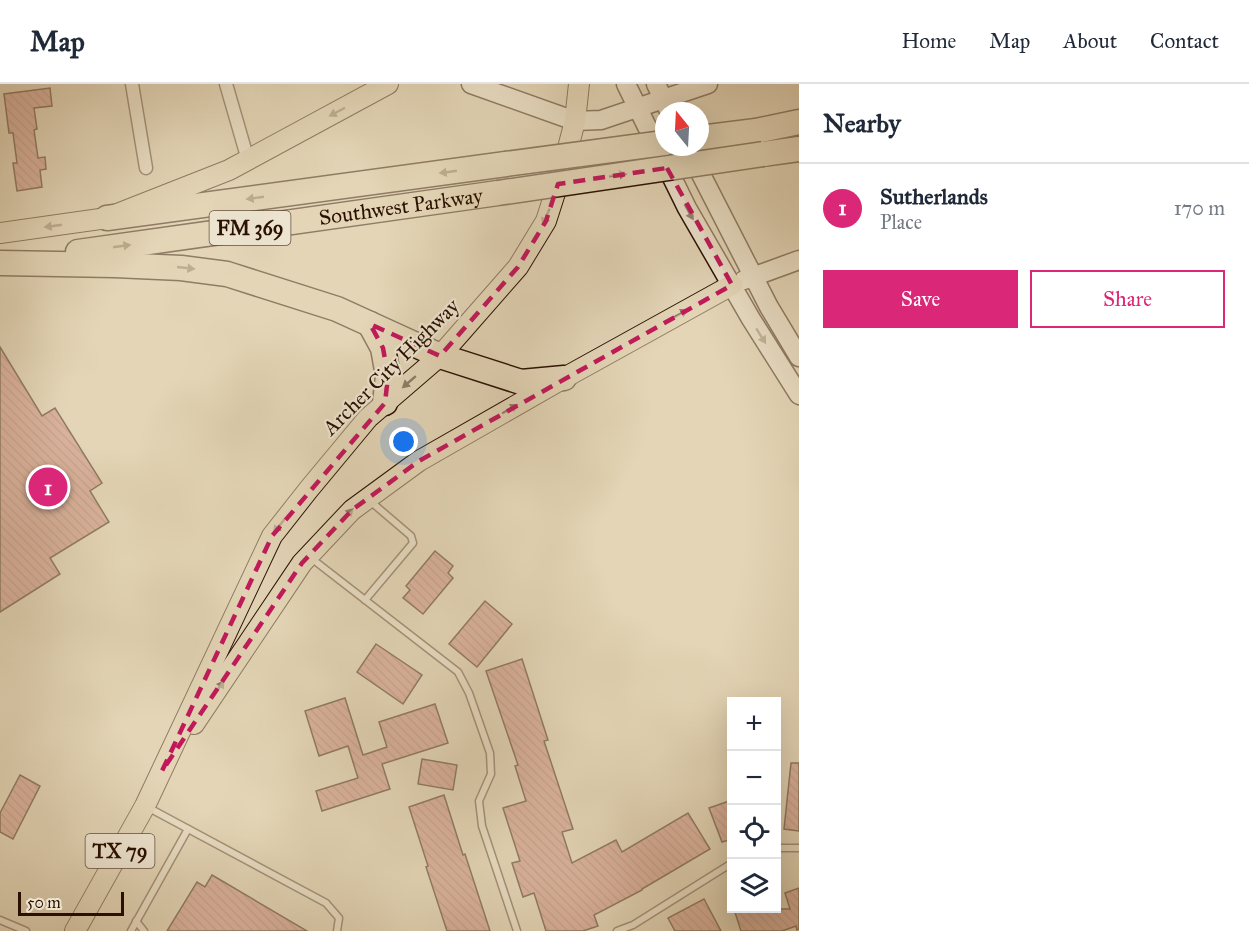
<!DOCTYPE html>
<meta charset="utf-8">
<style>
body{margin:0;font-family:"IM FELL Great Primer",serif;background:#f6f6f7;color:#1f2937}
.controls{position:absolute;right:18px;bottom:18px;display:grid;overflow:hidden;border-radius:0px;box-shadow:0 6px 24px #0002}
.controls button{width:54px;height:54px;display:grid;place-items:center;padding:0;border:0;border-bottom:2px solid #e0e1e3;background:#fff;color:#1f2937;font:30px sans-serif}
.compass{position:absolute;left:655px;top:18px;width:54px;height:54px;border-radius:50%;background:#fff;box-shadow:0 6px 24px #0002;rotate:342deg}
.scale{position:absolute;left:18px;bottom:15px;width:106px;box-sizing:border-box;padding-left:6px;border:3px solid #291000;border-top:0;font-size:16px;line-height:21px;white-space:nowrap;color:#291000;-webkit-text-stroke:4px #ede4d0;paint-order:stroke}
.you{position:absolute;left:404px;top:358px;width:21px;height:21px;margin:-15px;border:4px solid #fff;border-radius:50%;background:#1a73e8;box-shadow:0 0 0 9px #1a73e833}
.badge{display:grid;place-items:center;width:39px;height:39px;border-radius:50%;background:#db2777;color:#fff;font-size:20px;font-weight:700}
.pin{position:absolute;translate:-50% -50%;border:3px solid #fff;box-shadow:0 2px 6px #0006}
.list{margin:0;padding:0;list-style:none}
h2{display:flex;justify-content:space-between;align-items:center;height:78px;margin:0;padding:0 24px;font-size:26px}
h2 small{font-size:20px;font-weight:400;color:#747a83}
.list li{display:grid;grid-template-columns:39px 1fr auto;gap:18px;align-items:center;box-sizing:border-box;height:90px;padding:0 24px;border-top:2px solid #e0e1e3}
.list b{display:block;font-size:22px;white-space:nowrap}
.list p{margin:0;font-size:20px;white-space:nowrap;color:#747a83}
.list em{font-size:20px;font-style:normal;color:#747a83}
.actions{display:flex;gap:12px;padding:18px 24px}
.actions a{flex:1;padding:14px 0;border:2px solid #db2777;border-radius:0px;text-align:center;font-size:21px;color:#db2777}
.actions .main{background:#db2777;color:#fff}
.icon{flex:none;width:33px;height:33px;fill:none;stroke:currentColor;stroke-width:2;stroke-linecap:round;stroke-linejoin:round}
.map{position:relative;flex:none;width:799px;height:847px;overflow:hidden}
header{display:flex;align-items:center;gap:36px;box-sizing:border-box;height:84px;padding:0 30px;background:#fff;border-bottom:2px solid #e0e1e3}
header strong{font-size:28px}
nav{display:flex;gap:33px;margin-inline-start:auto;font-size:21px}
main{display:flex}
aside{flex:1;background:#fff}
.map>svg:first-child{display:block}
.building{fill:url(#building-back-hatch);stroke:#291000;stroke-width:1.5}
.lines{fill:none;stroke-linecap:round;stroke-linejoin:round}
.lane-casing{stroke:#58412e;stroke-width:9}
.street-casing{stroke:#58412e;stroke-width:15}
.secondary-casing{stroke:#291000;stroke-width:21}
.primary-casing{stroke:#291000;stroke-width:22}
.highway-casing{stroke:#291000;stroke-width:27}
.lane{stroke:#ede4d0;stroke-width:6}
.street{stroke:#ede4d0;stroke-width:12}
.secondary{stroke:#ede4d0;stroke-width:18}
.primary{stroke:#e3d5b7;stroke-width:20}
.highway{stroke:#e3d5b7;stroke-width:24}
.highway-bridge-casing{stroke:#291000;stroke-width:27;stroke-linecap:butt}
.highway-bridge{stroke:#e3d5b7;stroke-width:24}
.oneway{fill:#8f7c65}
.oneway2{fill:#958572}
.marked{fill:none;stroke:#c2185b;stroke-width:4.5;stroke-dasharray:12 8;stroke-linejoin:round}
.labels{text-anchor:middle;dominant-baseline:central;stroke-width:4.5;stroke-linejoin:round;paint-order:stroke}
.shield{fill:#ede4d0;stroke:#64503e;stroke-width:1.5}
.shield-label{font-size:20px;font-weight:bold;fill:#291000}
.street-label{font-size:21px;fill:#291000;stroke:#ede4d0}
</style>
<header>
<strong>Map</strong>
<nav><a>Home</a><a>Map</a><a>About</a><a>Contact</a></nav>
</header>
<main>
<div class="map">
<svg width="799" height="847" viewBox="0 0 799 847">
<defs>
<pattern id="building-back-hatch" width="6" height="6" patternUnits="userSpaceOnUse" patternTransform="scale(1.5)"><rect width="6" height="6" fill="#cf877d"/><path d="M-1 5l2 2M0 0l6 6M5-1l2 2" fill="none" stroke="#a86d64"/></pattern>
</defs>
<rect width="100%" height="100%" fill="#e3d5b7"/>
<filter id="stains"><feTurbulence type="fractalNoise" baseFrequency=".00333" numOctaves="4"/><feColorMatrix values="0 0 0 0 .2 0 0 0 0 .09 0 0 0 0 .02 0 0 0 .5 -.17"/></filter>
<radialGradient id="worn" r=".72"><stop offset=".6" stop-color="#630" stop-opacity="0"/><stop offset="1" stop-color="#630" stop-opacity=".3"/></radialGradient>
<!-- building -->
<g class="building">
<polygon points="50,4 52,22 34,24 37,45 34,46 38,74 45,73 46,85 40,86 42,103 17,107 13,79 17,79 13,49 9,49 4,10"/>
<polygon points="0,263 42,332 55,324 102,399 90,407 109,438 50,474 60,490 0,528"/>
<polygon points="435,467 453,482 448,489 453,494 423,530 403,514 410,506 406,502"/>
<polygon points="485,517 512,540 477,583 449,560"/>
<polygon points="376,560 422,591 403,620 357,588"/>
<polygon points="522,575 548,656 544,657 573,745 562,748 572,779 616,756 622,768 688,729 710,765 642,805 642,806 594,831 598,842 583,847 546,847 534,809 523,813 512,779 520,777 503,724 526,717 515,682 518,681 486,587"/>
<polygon points="345,614 363,671 387,663 379,638 435,620 448,659 382,680 390,705 322,727 316,707 358,694 348,662 319,672 305,627"/>
<polygon points="422,675 457,681 453,706 418,700"/>
<polygon points="791,679 799,679 799,747 784,745"/>
<polygon points="20,691 40,702 13,755 0,748 0,729"/>
<polygon points="444,711 463,771 465,770 490,847 447,847 426,783 428,782 409,723"/>
<polygon points="732,716 732,755 722,758 709,724"/>
<polygon points="212,791 307,847 167,847 197,798 205,803"/>
<polygon points="799,804 799,845 797,846 796,842 782,847 741,847 734,825 790,825 785,809"/>
<polygon points="704,815 721,847 675,847 668,834"/>
</g>
<g class="lines">
<!-- lane casing -->
<g class="lane-casing">
<g id="lane">
<polyline points="311,474 458,588 469,609 490,669 491,690 479,717 482,742 517,847"/>
<polyline points="365,516 413,459 411,452 370,417"/>
<polyline points="149,724 326,819 339,834 337,847"/>
<polyline points="776,764 799,764"/>
<polyline points="0,836 26,847"/>
<polyline points="136,837 144,847"/>
<polyline points="131,847 188,745"/>
<polyline points="617,847 633,841 732,779"/>
</g>
</g>
<!-- street casing -->
<g class="street-casing">
<g id="street">
<polyline points="132,0 146,84"/>
<polyline points="226,0 248,76"/>
</g>
</g>
<!-- secondary casing -->
<g class="secondary-casing">
<g id="secondary">
<polyline points="471,0 575,37 601,36 708,0"/>
<polyline points="626,0 687,124 751,235 799,311"/>
<polyline points="656,0 669,27"/>
<polyline points="687,63 769,223 799,273"/>
<polyline points="744,196 799,176"/>
</g>
</g>
<!-- primary casing -->
<g class="primary-casing">
<g id="primary">
<polyline points="0,149 107,134 229,86 388,0"/>
<polyline points="194,640 302,479 352,426 419,377 564,294 732,201"/>
<polyline points="75,847 145,722 272,452 309,405 368,334 440,272 518,183 546,137 562,87 575,37 579,0"/>
</g>
</g>
<!-- highway casing -->
<g class="highway-casing">
<g id="highway">
<polyline points="700,54 756,47 799,38"/>
<polyline points="763,70 799,65"/>
<polyline points="107,134 506,80"/>
<path id="s1" d="M78,168L498,109"/>
<polyline points="1,179 115,181 181,184 227,190 337,225 440,272 521,298 564,294"/>
<polyline points="370,240 383,264 388,292 385,319"/>
</g>
</g>
<!-- lane -->
<use href="#lane" class="lane"/>
<!-- street -->
<use href="#street" class="street"/>
<!-- secondary -->
<use href="#secondary" class="secondary"/>
<!-- primary -->
<use href="#primary" class="primary"/>
<!-- highway -->
<use href="#highway" class="highway"/>
<!-- highway-bridge casing -->
<g class="highway-bridge-casing">
<g id="highway-bridge">
<polyline points="506,80 664,59"/>
<polyline points="498,109 763,70"/>
</g>
</g>
<!-- highway-bridge -->
<use href="#highway-bridge" class="highway-bridge"/>
</g>
<!-- one-way arrows -->
<defs><path id="oneway-solid" d="M-6-.8H1V-3.2L6.5 0L1 3.2V.8H-6Z" transform="scale(1.5)"/></defs>
<g class="oneway">
<use href="#oneway-solid" transform="translate(337 28) rotate(152)"/>
<use href="#oneway-solid" transform="translate(448 88) rotate(172)"/>
<use href="#oneway-solid" transform="translate(618 91) rotate(-8)"/>
<use href="#oneway-solid" transform="translate(255 114) rotate(172)"/>
<use href="#oneway-solid" transform="translate(546 133) rotate(112)"/>
<use href="#oneway-solid" transform="translate(53 142) rotate(172)"/>
<use href="#oneway-solid" transform="translate(122 162) rotate(-8)"/>
<use href="#oneway-solid" transform="translate(186 184) rotate(6)"/>
<use href="#oneway-solid" transform="translate(680 230) rotate(-29)"/>
<use href="#oneway-solid" transform="translate(409 298) rotate(139)"/>
<use href="#oneway-solid" transform="translate(510 325) rotate(-30)"/>
<use href="#oneway-solid" transform="translate(347 431) rotate(-45)"/>
<use href="#oneway-solid" transform="translate(279 442) rotate(128)"/>
<use href="#oneway-solid" transform="translate(219 604) rotate(-56)"/>
</g>
<g class="oneway2">
<use href="#oneway-solid" transform="translate(689 128) rotate(61)"/>
<use href="#oneway-solid" transform="translate(761 252) rotate(58)"/>
</g>
<!-- marked area -->
<path d="M0 0H799V847H0ZM667,84L732,201L419,377L352,426L302,479L162,687L272,452L385,319L388,292L383,264L370,240L440,272L518,183L546,137L558,100Z" fill="#e3d5b7" fill-opacity=".55" fill-rule="evenodd"/>
<path class="marked" d="M667,84L732,201L419,377L352,426L302,479L162,687L272,452L385,319L388,292L383,264L370,240L440,272L518,183L546,137L558,100Z"/>
<g class="labels">
<!-- shield labels -->
<g class="shield">
<rect x="209.5" y="127" width="81" height="34" rx="4.5"/>
<rect x="85.5" y="750" width="69" height="34" rx="4.5"/>
</g>
<g class="shield-label">
<text x="250" y="144">FM 369</text>
<text x="120" y="767">TX 79</text>
</g>
<!-- street labels -->
<g class="street-label">
<text stroke="none"><textPath href="#s1" startOffset="326">Southwest Parkway</textPath></text>
<text transform="translate(391 283) rotate(-45)">Archer City Highway</text>
</g>
</g>
<rect width="100%" height="100%" filter="url(#stains)"/>
<rect width="100%" height="100%" fill="url(#worn)"/>
</svg>
<div class="controls">
<button>+</button>
<button>−</button>
<button><svg class="icon" aria-label="locate" viewBox="0 0 24 24"><circle cx="12" cy="12" r="6"/><path d="M12 2v4M12 18v4M2 12h4M18 12h4"/></svg></button>
<button><svg class="icon" aria-label="layers" viewBox="0 0 24 24"><path d="M12 4l9 5-9 5-9-5zM3 14l9 5 9-5"/></svg></button>
</div>
<svg class="compass" viewBox="-18 -18 36 36"><path d="M0-13l5 13h-10z" fill="#e53935"/><path d="M0 13l5-13h-10z" fill="#747a83"/></svg>
<div class="scale">50 m</div>
<div class="you"></div>
<div class="pin badge" style="left:48px;top:403px">1</div>
</div>
<aside>
<h2>Nearby<small></small></h2>
<ul class="list">
<li><span class="badge">1</span><div><b>Sutherlands</b><p>Place</p></div><em>170 m</em></li>
</ul>
<div class="actions"><a class="main">Save</a><a>Share</a></div>
</aside>
</main>
